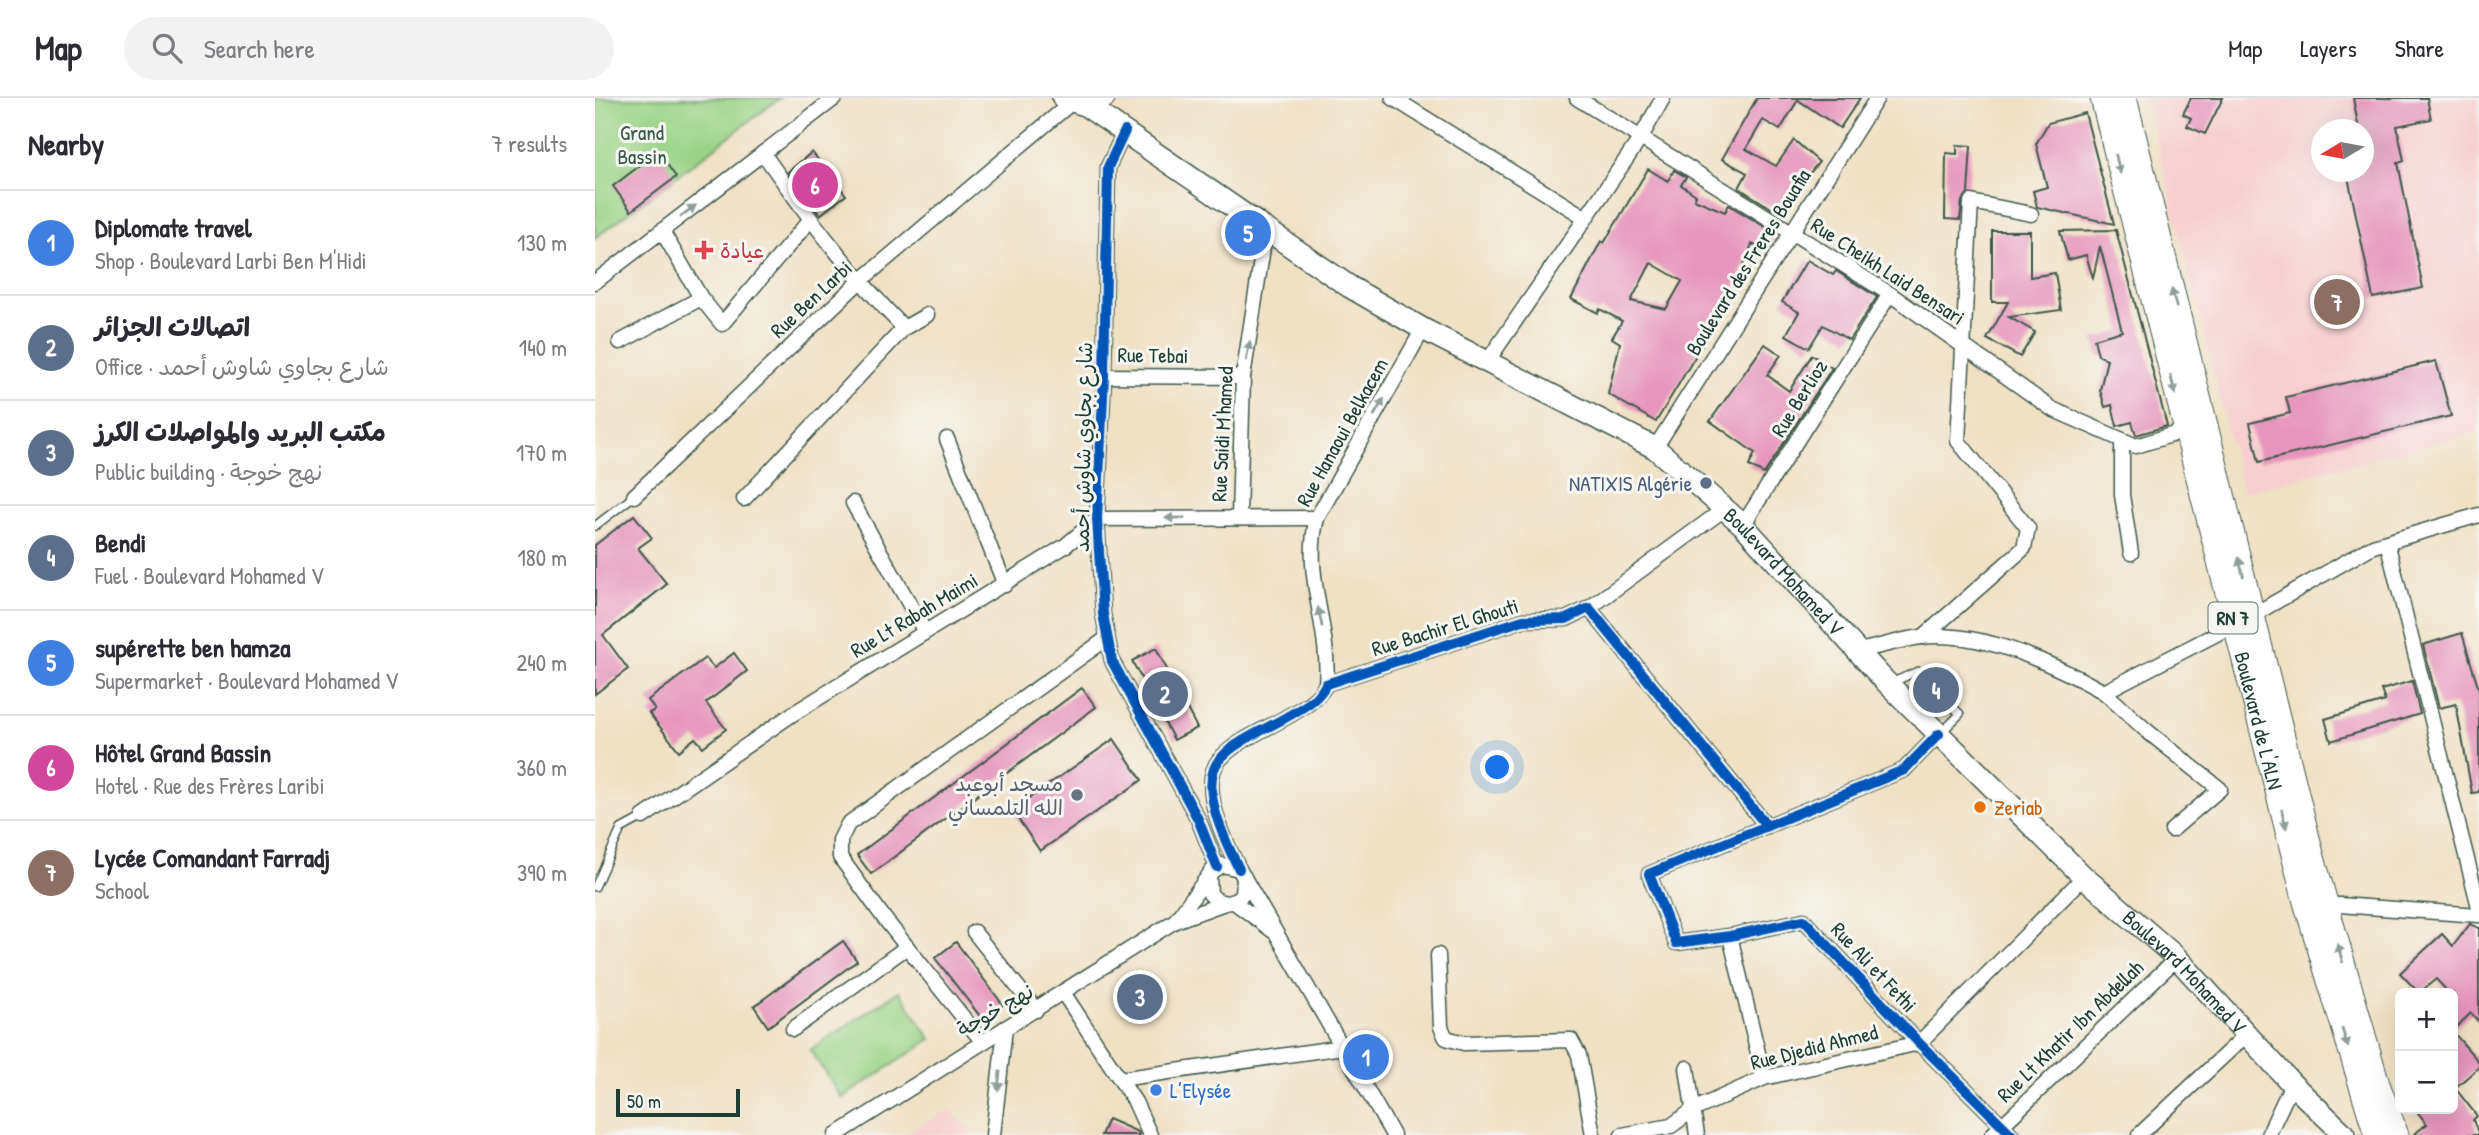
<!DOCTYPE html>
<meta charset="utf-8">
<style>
body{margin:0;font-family:"Patrick Hand","Playpen Sans Arabic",sans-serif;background:#f2f2f3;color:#2b2b33}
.controls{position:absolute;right:21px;bottom:21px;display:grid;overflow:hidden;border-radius:10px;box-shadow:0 7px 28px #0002}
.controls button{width:63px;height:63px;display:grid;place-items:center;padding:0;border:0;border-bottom:2px solid #e1e1e2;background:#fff;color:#2b2b33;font:35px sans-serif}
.compass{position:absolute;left:1716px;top:21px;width:63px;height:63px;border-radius:50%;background:#fff;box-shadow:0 7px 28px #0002;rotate:260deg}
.scale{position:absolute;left:21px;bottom:18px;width:124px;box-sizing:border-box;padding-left:7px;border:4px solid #1f3d34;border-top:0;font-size:19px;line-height:24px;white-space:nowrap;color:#1f3d34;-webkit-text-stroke:5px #f6f6f2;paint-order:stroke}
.you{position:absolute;left:903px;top:670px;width:24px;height:24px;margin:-18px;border:5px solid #fff;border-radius:50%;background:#1a73e8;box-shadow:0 0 0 10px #1a73e833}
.badge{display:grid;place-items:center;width:46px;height:46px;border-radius:50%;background:#7c3aed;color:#fff;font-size:23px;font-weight:700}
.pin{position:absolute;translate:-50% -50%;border:4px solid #fff;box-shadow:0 2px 7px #0006}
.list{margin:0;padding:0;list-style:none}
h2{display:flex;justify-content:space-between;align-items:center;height:91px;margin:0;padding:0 28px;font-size:30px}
h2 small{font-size:23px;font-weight:400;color:#7c7c81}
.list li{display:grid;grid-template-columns:46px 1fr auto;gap:21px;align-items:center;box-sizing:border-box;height:105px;padding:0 28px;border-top:2px solid #e1e1e2}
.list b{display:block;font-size:26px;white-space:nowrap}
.list p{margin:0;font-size:23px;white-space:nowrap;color:#7c7c81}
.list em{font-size:23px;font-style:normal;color:#7c7c81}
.icon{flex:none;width:38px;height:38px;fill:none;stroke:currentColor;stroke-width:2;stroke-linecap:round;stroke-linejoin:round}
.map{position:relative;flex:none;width:1884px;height:1037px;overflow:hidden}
header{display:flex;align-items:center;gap:42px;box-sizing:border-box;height:98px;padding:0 35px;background:#fff;border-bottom:2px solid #e1e1e2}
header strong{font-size:33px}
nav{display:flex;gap:38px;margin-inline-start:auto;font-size:24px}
.search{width:490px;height:63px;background:#f2f2f3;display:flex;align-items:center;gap:18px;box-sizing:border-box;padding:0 24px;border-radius:38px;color:#7c7c81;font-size:26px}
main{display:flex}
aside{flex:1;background:#fff}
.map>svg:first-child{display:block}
.built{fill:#f7cfd0;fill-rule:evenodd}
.green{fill:#99d285;stroke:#5c885c;stroke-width:2}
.building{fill:#e696bc;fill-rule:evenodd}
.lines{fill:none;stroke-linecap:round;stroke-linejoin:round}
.service-casing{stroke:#3e564a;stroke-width:10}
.minor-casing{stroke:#3e564a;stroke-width:17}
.secondary-casing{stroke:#3e564a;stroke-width:24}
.primary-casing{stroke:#3e564a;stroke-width:25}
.service{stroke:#fff;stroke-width:7}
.minor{stroke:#fff;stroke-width:14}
.secondary{stroke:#fff;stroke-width:21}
.primary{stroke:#fff;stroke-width:23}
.cycleway-casing{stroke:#f6f6f2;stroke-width:15}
.cycleway{stroke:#0057b8;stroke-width:10}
.oneway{fill:#8f9e9a}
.health-dot{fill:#e0444e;stroke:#f6f6f2;stroke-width:2.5}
.service-dot{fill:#5c6f8a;stroke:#f6f6f2;stroke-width:2.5}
.worship-dot{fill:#6b7280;stroke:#f6f6f2;stroke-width:2.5}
.food-dot{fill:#e8710a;stroke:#f6f6f2;stroke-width:2.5}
.shop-dot{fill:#3f7fe0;stroke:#f6f6f2;stroke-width:2.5}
.labels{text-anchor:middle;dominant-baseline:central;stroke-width:6;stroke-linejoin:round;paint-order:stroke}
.shield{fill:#f6f6f2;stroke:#60746d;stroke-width:2}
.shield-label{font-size:19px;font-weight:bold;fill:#1f3d34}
.park-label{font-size:21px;fill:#375b44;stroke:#f6f6f2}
.health-label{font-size:21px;fill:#be3a42;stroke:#f6f6f2;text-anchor:start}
.street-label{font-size:21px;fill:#1f3d34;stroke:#f6f6f2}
.service-label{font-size:21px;fill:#4e5e75;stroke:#f6f6f2;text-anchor:end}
.worship-label{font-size:21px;fill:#5b616d;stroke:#f6f6f2;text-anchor:end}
.food-label{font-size:21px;fill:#c56008;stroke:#f6f6f2;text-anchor:start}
.shop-label{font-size:21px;fill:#366cbe;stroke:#f6f6f2;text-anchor:start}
</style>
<header>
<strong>Map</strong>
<div class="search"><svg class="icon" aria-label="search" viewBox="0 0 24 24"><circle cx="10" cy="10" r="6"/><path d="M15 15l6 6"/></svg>Search here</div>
<nav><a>Map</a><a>Layers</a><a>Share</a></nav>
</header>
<main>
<aside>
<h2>Nearby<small>7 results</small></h2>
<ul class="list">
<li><span class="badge" style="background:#3f7fe0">1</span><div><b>Diplomate travel</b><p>Shop · Boulevard Larbi Ben M'Hidi</p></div><em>130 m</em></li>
<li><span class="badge" style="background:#5c6f8a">2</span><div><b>اتصالات الجزائر</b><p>Office · شارع بجاوي شاوش أحمد</p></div><em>140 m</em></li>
<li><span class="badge" style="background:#5c6f8a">3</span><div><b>مكتب البريد والمواصلات الكرز</b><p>Public building · نهج خوجة</p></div><em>170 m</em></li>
<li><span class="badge" style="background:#5c6f8a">4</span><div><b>Bendi</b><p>Fuel · Boulevard Mohamed V</p></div><em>180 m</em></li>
<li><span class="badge" style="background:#3f7fe0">5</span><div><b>supérette ben hamza</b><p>Supermarket · Boulevard Mohamed V</p></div><em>240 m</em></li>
<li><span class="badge" style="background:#d1479c">6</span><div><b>Hôtel Grand Bassin</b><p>Hotel · Rue des Frères Laribi</p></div><em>360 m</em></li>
<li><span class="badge" style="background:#8d6e63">7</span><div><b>Lycée Comandant Farradj</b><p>School</p></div><em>390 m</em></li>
</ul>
</aside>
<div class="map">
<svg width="1884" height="1037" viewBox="0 0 1884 1037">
<rect width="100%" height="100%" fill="#f6f6f2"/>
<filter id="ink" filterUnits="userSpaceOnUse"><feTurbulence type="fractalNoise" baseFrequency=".0143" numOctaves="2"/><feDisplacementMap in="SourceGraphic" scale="14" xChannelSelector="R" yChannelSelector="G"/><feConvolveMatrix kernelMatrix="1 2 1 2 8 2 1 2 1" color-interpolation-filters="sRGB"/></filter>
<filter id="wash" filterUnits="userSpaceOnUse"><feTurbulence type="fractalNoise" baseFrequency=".00686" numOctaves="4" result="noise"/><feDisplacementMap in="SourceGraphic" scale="28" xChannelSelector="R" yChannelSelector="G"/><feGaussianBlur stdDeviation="1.57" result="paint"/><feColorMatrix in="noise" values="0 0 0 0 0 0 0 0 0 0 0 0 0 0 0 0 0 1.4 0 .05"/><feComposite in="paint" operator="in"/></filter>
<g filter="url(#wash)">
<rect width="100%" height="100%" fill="#efe1c4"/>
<!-- built -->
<g class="built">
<path d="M1551,0H1884V334L1648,394ZM1727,32H1769V74H1727Z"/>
<polygon points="355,1011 378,1037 309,1037"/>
</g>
<!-- green -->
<g class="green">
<polygon points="0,0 185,0 0,140"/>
<polygon points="304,893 336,941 247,1000 215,952"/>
</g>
<g id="blocks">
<!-- building -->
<g class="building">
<polygon points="1162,0 1265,0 1245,30 1203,2 1185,32 1168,22 1151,51 1181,68 1199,42 1224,64 1209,82 1189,118 1144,90 1152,75 1127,61"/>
<polygon points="1596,0 1628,0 1610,36 1592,28 1596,20 1588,16"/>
<polygon points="1758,0 1832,0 1836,21 1802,28 1809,63 1803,65 1828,190 1778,200 1752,74 1768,74 1768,32 1764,32"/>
<polygon points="1490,15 1519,126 1442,109 1438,93 1452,89 1441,46 1453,25"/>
<polygon points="1362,47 1376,48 1373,95 1367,103 1365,122 1350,121 1351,55 1362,56"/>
<polygon points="63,54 81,79 36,113 18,88"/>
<polygon points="217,54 251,97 225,117 193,74"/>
<path d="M1053,71L1073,83L1079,72L1091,79L1086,87L1101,97L1099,101L1130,114L1134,107L1180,135L1172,153L1157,146L1137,197L1061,324L1013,296L1025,245L1017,240L1027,223L1005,211L1003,215L976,201L1006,143L1009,145ZM1056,165L1087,183L1071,211L1036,203Z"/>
<polygon points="1521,132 1572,328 1541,337 1537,324 1522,328 1517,307 1510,309 1505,292 1512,261 1503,257 1499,241 1527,233 1505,148 1498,180 1491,157 1473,162 1465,133"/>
<polygon points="1397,133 1435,133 1435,179 1460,175 1466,212 1414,219 1440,234 1425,259 1392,241 1413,204 1397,204"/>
<polygon points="1212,162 1238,177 1241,173 1282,199 1254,242 1228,227 1214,250 1191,237 1204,214 1187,204"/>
<polygon points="1170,246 1186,257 1172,277 1194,293 1217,257 1237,270 1169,376 1154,368 1160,355 1115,323"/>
<polygon points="1841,263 1856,318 1664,364 1655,325 1695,315 1691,299"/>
<polygon points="39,417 57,440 43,450 72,486 8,537 33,571 0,596 0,447"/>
<polygon points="1867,535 1884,592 1884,694 1877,695 1861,606 1844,610 1828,547"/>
<polygon points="561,550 602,630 579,642 537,563"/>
<polygon points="139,555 152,573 111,605 131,631 108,649 100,640 84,653 54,615 60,612 53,602 110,560 119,570"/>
<polygon points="1817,583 1825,616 1736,643 1730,621 1790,603 1786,592"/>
<polygon points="487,590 501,609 276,776 262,757"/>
<polygon points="519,641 547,682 445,753 417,712"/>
<polygon points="1875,826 1884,830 1884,924 1876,915 1858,932 1858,895 1854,895 1841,881 1824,895 1805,875 1847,836 1858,848"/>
<polygon points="248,843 262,863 173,929 159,908"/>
<polygon points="361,844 408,907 388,922 340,860"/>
<polygon points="1858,934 1884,964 1884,969 1860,990 1882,1018 1878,1022 1884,1037 1818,1037 1832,1026 1820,1011 1858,1011"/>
<polygon points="513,1021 543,1034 544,1037 506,1037"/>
</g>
</g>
</g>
<g filter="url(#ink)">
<use href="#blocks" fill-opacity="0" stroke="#3e564a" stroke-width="2"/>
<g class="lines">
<!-- service casing -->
<g class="service-casing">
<g id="service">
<polyline points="0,428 39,398"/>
<polyline points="1296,585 1323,573 1365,616 1345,636"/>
<polyline points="0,789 26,731 48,719"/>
</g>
</g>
<!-- minor casing -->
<g class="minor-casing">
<g id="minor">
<polyline points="798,0 991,120"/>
<polyline points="982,0 1295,196 1457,311 1541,348 1589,333"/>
<polyline points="530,33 513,69 509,278 502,421 508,516 517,563 603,721 622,769"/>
<path d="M168,55C212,118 256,176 309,230"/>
<polyline points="67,133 106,200 127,226 215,122"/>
<polyline points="0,184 240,0"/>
<polyline points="25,244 106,200"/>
<polyline points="892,264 1045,41 1068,0"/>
<polyline points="509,278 648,279"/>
<polyline points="352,341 410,487"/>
<polyline points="1527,342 1527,397 1536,455"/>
<polyline points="1060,350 1282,0"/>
<polyline points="39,398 264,184 476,5"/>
<polyline points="149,401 309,230 332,217"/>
<polyline points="258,405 330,534"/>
<polyline points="644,418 648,279 671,130"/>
<polyline points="1148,427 1295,196"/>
<polyline points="1792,444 1884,809"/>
<polyline points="994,510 1128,412"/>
<polyline points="1328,539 1429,450 1433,430 1363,343 1376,104 1436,116"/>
<path d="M1263,553C1284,549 1305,542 1326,539C1386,532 1459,566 1509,594"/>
<path d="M731,586C736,529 707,477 722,420L828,231"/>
<polyline points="1344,636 1309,672 1054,776 1081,845 1135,838 1209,822 1324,945 1417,1037"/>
<polyline points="48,719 196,617 470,448 502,421 722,420"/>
<polyline points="1577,732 1625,691 1552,633 1509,594 1658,517 1778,448 1884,417"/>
<path d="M644,771C631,745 601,685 626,660C642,642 674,630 695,617C709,609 724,601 731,586L928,522L971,521L994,510L1172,728"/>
<path d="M614,778L615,796C625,807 637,808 648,796L649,779"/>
<polyline points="639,804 678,833"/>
<polyline points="1730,806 1884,817"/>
<polyline points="581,822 617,773 627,767 644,771 798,1037"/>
<polyline points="379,834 441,912"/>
<polyline points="1135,838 1169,980"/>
<polyline points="843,857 846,929 851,940 869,945 976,942 984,957 998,1037"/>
<polyline points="469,896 540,1004 555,1037"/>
<polyline points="198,931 312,849"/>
<polyline points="387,943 289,820 245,759 245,742 253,726 511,541"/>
<polyline points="1092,970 1102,1037"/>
<polyline points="525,981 748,949"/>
<polyline points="241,1037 580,823 630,805"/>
<polyline points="398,1037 410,930"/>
<polyline points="1027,1037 1076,1028 1098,1012 1169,980 1324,945 1489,779"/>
<polyline points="1397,1037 1582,860"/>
<polyline points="1544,1037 1651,937"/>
<polyline points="1673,1037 1697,986"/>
</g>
</g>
<!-- secondary casing -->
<g class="secondary-casing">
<g id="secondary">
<polyline points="468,0 490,7 509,0"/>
<path id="s1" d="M490,7L755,189L828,231L1060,350L1148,427L1289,582L1489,779L1582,860L1697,986L1750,1037"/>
</g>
</g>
<!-- primary casing -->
<g class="primary-casing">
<g id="primary">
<path id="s2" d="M1507,0L1710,804L1781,1037"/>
<polyline points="1530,0 1717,756 1783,986 1802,1037"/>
</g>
</g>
<!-- service -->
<use href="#service" class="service"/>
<!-- minor -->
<use href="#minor" class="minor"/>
<!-- secondary -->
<use href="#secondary" class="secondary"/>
<!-- primary -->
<use href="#primary" class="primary"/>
<!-- cycleway casing -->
<g class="cycleway-casing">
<g id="cycleway">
<polyline points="530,33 513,69 509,278 502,421 508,516 517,563 603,721 622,769"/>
<polyline points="1344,636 1309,672 1054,776 1081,845 1135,838 1209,822 1324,945 1417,1037"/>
<path d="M644,771C631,745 601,685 626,660C642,642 674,630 695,617C709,609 724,601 731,586L928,522L971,521L994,510L1172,728"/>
</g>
</g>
<!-- cycleway -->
<use href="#cycleway" class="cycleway"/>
</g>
<!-- one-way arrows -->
<defs><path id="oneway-solid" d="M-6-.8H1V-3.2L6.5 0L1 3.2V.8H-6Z" transform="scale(1.75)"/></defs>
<g class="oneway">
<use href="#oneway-solid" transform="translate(1523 66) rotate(76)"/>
<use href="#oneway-solid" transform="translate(93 113) rotate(-37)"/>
<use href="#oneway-solid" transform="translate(1579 200) rotate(-104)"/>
<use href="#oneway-solid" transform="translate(653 253) rotate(-80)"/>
<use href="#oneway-solid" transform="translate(1578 287) rotate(76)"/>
<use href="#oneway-solid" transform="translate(784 309) rotate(-60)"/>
<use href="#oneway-solid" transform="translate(580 420) rotate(179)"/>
<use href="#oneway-solid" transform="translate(1646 469) rotate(-104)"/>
<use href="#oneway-solid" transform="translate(725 519) rotate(-102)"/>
<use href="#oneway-solid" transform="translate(1689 721) rotate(76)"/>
<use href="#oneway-solid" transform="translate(1745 855) rotate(-106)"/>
<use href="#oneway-solid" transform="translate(1750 940) rotate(72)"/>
<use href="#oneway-solid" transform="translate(404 983) rotate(96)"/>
</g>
</g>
<!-- markers -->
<path class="health-dot" d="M105.5 141.5h7v7h7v7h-7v7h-7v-7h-7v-7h7z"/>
<circle class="service-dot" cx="1111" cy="385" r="7"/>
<circle class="worship-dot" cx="482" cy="697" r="7"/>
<circle class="food-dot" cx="1385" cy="709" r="7"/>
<circle class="shop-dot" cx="561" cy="992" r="7"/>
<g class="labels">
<!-- shield labels -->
<rect class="shield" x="1613.5" y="504.5" width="49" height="31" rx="5"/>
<g class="shield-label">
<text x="1638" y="520">RN 7</text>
</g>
<!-- park labels -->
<g class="park-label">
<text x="47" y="34">Grand<tspan x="47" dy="24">Bassin</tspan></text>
</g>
<!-- health labels -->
<g class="health-label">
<text x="125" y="152">عيادة</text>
</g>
<!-- street labels -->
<g class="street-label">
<text transform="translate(1153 164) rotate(-58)">Boulevard des Freres Bouafia</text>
<text transform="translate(1293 173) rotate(33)">Rue Cheikh Laid Bensari</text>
<text transform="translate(216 201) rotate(-43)">Rue Ben Larbi</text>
<text transform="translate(558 257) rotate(1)">Rue Tebai</text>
<text transform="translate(1204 300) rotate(-58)">Rue Berlioz</text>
<text transform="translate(747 334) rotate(-61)">Rue Hanaoui Belkacem</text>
<text transform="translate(627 336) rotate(-87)">Rue Saidi M'hamed</text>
<text transform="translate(488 349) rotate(-89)">شارع بجاوي شاوش أحمد</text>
<text stroke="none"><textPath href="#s1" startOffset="845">Boulevard Mohamed V</textPath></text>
<text transform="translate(319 517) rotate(-31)">Rue Lt Rabah Maimi</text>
<text transform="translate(850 529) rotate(-17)">Rue Bachir El Ghouti</text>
<text stroke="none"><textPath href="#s2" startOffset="642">Boulevard de L'ALN</textPath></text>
<text transform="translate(1279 869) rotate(47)">Rue Ali et Fethi</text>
<text stroke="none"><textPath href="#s1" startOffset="1412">Boulevard Mohamed V</textPath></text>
<text transform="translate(400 912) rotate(-30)">نهج خوجة</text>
<text transform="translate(1475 933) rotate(-44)">Rue Lt Khatir Ibn Abdellah</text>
<text transform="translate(1219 949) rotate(-14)">Rue Djedid Ahmed</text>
</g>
<!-- service labels -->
<g class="service-label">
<text x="1097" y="385">NATIXIS Algérie</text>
</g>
<!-- worship labels -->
<g class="worship-label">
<text x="468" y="685">مسجد أبوعبد<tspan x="468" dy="24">الله التلمساني</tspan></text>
</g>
<!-- food labels -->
<g class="food-label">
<text x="1399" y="709">Zeriab</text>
</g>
<!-- shop labels -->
<g class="shop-label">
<text x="575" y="992">L’Elysée</text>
</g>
</g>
</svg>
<div class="controls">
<button>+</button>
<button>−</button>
</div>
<svg class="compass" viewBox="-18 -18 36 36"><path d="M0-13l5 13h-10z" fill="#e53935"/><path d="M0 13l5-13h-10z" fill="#7c7c81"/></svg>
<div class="scale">50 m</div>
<div class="you"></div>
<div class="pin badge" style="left:771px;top:959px;background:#3f7fe0">1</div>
<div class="pin badge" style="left:570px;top:596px;background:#5c6f8a">2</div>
<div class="pin badge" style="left:545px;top:899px;background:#5c6f8a">3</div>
<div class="pin badge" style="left:1341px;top:592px;background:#5c6f8a">4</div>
<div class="pin badge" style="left:653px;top:135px;background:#3f7fe0">5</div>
<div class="pin badge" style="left:220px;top:87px;background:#d1479c">6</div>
<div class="pin badge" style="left:1742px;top:204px;background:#8d6e63">7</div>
</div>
</main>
